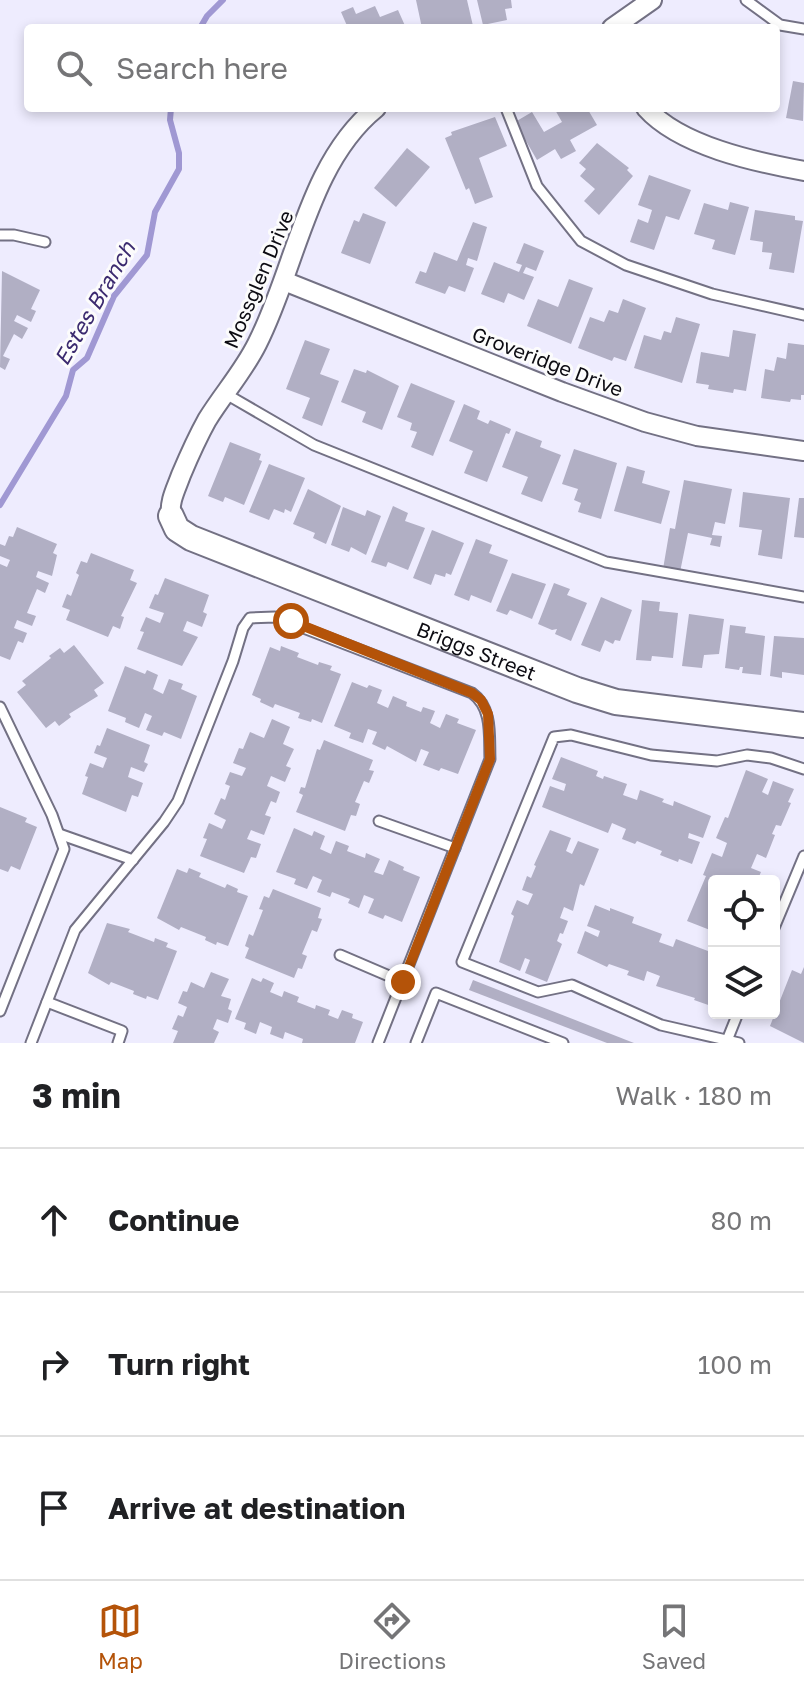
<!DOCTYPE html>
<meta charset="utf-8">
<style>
body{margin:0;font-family:"Golos Text",sans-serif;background:#f2f2f2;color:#202124}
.controls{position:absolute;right:24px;bottom:24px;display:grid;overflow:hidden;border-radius:8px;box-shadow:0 4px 12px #0003}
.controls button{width:72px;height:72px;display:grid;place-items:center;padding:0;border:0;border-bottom:2px solid #e0e0e0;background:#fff;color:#202124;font:40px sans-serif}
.stop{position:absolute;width:24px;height:24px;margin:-18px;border:6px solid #b45309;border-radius:50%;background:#fff}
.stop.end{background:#b45309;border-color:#fff;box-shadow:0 2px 8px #0008}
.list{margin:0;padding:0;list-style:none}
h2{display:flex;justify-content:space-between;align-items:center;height:104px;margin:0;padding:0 32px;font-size:34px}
h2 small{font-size:26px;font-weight:400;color:#757577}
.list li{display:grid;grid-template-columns:52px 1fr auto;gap:24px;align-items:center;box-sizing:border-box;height:144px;padding:0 32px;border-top:2px solid #e0e0e0}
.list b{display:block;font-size:30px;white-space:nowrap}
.list em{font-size:26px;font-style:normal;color:#757577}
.icon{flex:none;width:44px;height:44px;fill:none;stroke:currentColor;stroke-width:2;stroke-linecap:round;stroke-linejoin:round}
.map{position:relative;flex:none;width:804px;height:1043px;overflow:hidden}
.search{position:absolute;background:#fff;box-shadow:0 4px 12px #0003;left:24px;right:24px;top:24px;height:88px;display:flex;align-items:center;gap:20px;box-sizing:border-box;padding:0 28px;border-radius:8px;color:#757577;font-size:30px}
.sheet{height:536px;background:#fff}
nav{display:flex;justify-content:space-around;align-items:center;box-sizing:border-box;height:112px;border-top:2px solid #e0e0e0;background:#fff;font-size:22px;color:#757577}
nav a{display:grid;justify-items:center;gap:4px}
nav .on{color:#b45309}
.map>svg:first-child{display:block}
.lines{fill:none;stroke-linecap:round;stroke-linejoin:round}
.stream{stroke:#a098d3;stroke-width:6}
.building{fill:#b1afc4}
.service-casing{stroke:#737184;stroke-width:13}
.minor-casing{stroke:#737184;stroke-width:22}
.tertiary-casing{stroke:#737184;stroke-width:28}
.service{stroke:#fff;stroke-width:9}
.minor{stroke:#fff;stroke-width:18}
.tertiary{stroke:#fff;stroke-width:24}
.route{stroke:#b45309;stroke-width:10}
.labels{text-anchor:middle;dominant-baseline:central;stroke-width:6;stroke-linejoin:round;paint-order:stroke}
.street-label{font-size:20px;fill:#0c0b12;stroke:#fcfcfc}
.water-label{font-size:22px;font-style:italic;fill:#3b2a6f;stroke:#fcfcfc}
</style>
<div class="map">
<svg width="804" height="1043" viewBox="0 0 804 1043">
<rect width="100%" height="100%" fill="#eeecfe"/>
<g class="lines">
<!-- stream -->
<g class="stream">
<polyline points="200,28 207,16 223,0"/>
<polyline points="0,505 66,396 73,370 87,358 114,296 147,255 155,212 179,169 179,153 170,120 171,108"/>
</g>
</g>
<!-- building -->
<g class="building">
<polygon points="416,0 467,0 473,26 422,28"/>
<polygon points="477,0 511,0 512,8 505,9 507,20 483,25"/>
<polygon points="375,6 380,17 398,10 406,28 348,28 341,12 353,7 356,14"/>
<polygon points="793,81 804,83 803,121 786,118"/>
<polygon points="554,108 587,108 597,125 570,140 576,151 561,159 555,149 537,160 515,122 532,112 544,132 562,122"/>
<polygon points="495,117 507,146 479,158 493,197 475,204 469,188 466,190 445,138 452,135 451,132"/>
<polygon points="597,143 629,168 627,170 633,176 599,215 584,201 595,189 580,176 586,169 579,163"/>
<polygon points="407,148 430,167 396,207 374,188"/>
<polygon points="649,175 691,190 679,220 666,216 654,250 630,242 638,219 648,223 652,210 638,205"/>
<polygon points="730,202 749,207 735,255 712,249 715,240 694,234 704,203 728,210"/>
<polygon points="755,210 795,216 795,220 803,221 794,273 769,269 772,253 762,252 763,242 750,240"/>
<polygon points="363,213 386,222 370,264 341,253 354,220 359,222"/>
<polygon points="473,222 487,227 477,261 468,258 466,265 474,268 465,292 449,286 445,294 415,283 420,271 426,273 434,252 457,261"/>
<polygon points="524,243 544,251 536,271 526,267 523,273 534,277 524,300 508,293 504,303 481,294 494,262 519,272 522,265 516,263"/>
<polygon points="2,271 40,290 31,309 36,311 31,322 17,315 14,321 28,328 22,339 14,334 3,356 10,359 5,370 0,367"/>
<polygon points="569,279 593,288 571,344 527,326 538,299 558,307"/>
<polygon points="623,299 646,308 626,361 614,357 612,361 578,348 590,317 604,322 609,310 618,313"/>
<polygon points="676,317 700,324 682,383 634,368 644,335 661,340 664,331 671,333"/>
<polygon points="733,330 756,334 746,391 734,389 733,393 708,389 709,385 696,383 701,352 729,357"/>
<polygon points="305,340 330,349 320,374 339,381 322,426 302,418 310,398 286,389"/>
<polygon points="788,343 804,345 804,395 801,395 801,400 791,399 790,402 761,398 765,369 774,371 777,357 786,359"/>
<polygon points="354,369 366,373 367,370 399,386 382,430 362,422 366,412 341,402"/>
<polygon points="411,383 455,401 433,456 411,447 417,432 410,430 412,423 397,417"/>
<polygon points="464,404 480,411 477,419 488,424 490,420 511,429 509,434 506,433 487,482 464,473 473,451 449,441"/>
<polygon points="516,431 542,441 540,447 561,455 542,502 521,494 528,477 502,467"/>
<polygon points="230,442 261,454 259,460 262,461 244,505 225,497 223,502 208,496"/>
<polygon points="574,449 617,463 601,519 578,512 581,503 574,500 578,489 562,484"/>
<polygon points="269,464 305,478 291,512 285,509 284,513 274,509 269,520 249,512"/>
<polygon points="627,466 645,471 642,483 670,491 661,524 614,511"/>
<polygon points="684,480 732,489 725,524 715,522 712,535 722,536 720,547 710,545 712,538 688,533 680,572 663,569 670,528 675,529"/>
<polygon points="308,489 341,506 326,544 313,538 315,533 293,524"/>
<polygon points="743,492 790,498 782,559 758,555 762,530 739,527"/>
<polygon points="799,498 804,498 804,538 794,537"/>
<polygon points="393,506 408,513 405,521 425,528 408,570 388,562 386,567 371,562"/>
<polygon points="343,507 365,516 367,510 381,516 366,555 351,547 349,552 331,545"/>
<polygon points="17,527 57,544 53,553 57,555 52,576 38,571 36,577 49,583 45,593 37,589 27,613 36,616 32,626 17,620 14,628 27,633 23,643 18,641 10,660 0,656 0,564 7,567 10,560 0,556 0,544 5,546 9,536 13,537"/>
<polygon points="432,530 464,543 451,575 446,573 445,577 435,574 431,585 413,578"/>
<polygon points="476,539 492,545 489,553 508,560 491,603 471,595 469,601 454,595"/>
<polygon points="91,553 134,570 130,580 137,583 121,616 124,617 120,629 113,626 108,637 66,620 70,610 62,607 67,594 71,596 79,575 76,573 81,561 87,563"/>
<polygon points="512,573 546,584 532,619 510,610 507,615 496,611"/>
<polygon points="165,578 209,595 203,612 207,614 202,627 187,621 183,631 198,637 182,666 137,649 144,632 140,631 146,617 160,623 164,613 149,608 155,594 158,595"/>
<polygon points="554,583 570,589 567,595 587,603 571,641 555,634 557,629 552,630 538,624"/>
<polygon points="601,597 632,610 620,641 615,640 613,644 605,640 600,652 581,645"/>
<polygon points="642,600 660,602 659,611 678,613 673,658 652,656 651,661 636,660"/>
<polygon points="689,614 724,619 719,654 704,655 702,668 682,666"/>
<polygon points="730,625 746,627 745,633 765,636 761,675 742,673 743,667 740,667 739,670 725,668"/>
<polygon points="774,636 804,638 804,675 782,672 782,678 770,676"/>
<polygon points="74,645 104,683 94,690 98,696 69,714 71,717 59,726 55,721 46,728 17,692 26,685 22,681 51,658 49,656 60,648 64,653"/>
<polygon points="281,646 299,653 297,657 318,665 319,662 332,666 330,670 341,674 322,723 312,719 311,722 298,718 300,713 275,704 273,708 260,702 261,699 252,695 270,647 280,651"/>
<polygon points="125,666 145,674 147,670 158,675 153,689 163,694 169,679 183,684 181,689 197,696 181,739 164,732 162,736 146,730 152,716 145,713 139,728 125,722 126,718 108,711"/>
<polygon points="352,682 367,688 369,685 382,690 377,703 388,708 393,696 407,702 406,706 421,712 423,707 435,711 430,723 440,728 446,714 459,719 457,723 476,730 458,774 441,768 439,771 423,765 429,752 421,749 416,762 387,746 385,750 372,744 377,732 368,729 363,743 349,738 351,733 334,726"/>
<polygon points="272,719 290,727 283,744 294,749 286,766 291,768 285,782 271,776 267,786 280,792 276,803 271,801 265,815 271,817 264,835 251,830 247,839 261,844 256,858 251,857 244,873 200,856 207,839 203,838 209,823 222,829 226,820 214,814 221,798 225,800 230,786 225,784 230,772 242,776 246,768 233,763 239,748 243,749 250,732 264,738"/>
<polygon points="107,728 150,745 144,762 148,764 144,772 131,767 128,777 143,783 138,797 132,795 126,812 82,794 88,777 85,776 90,763 103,768 107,758 94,753 97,745 100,746"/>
<polygon points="324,740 373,760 369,770 374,771 369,783 364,781 355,802 360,804 356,816 351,815 345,831 296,812 303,795 299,793 301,787 305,788 317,749 320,750"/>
<polygon points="561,757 598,771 596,776 603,779 604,776 627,784 623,795 637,800 640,790 664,799 662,802 673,806 674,801 711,816 703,838 689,833 688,838 700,842 692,864 679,859 678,862 660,855 662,851 637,841 635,844 622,839 626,829 612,823 608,833 542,807 550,786 564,791 566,784 552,779"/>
<polygon points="746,770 768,779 762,792 768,795 773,781 794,789 788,802 791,803 781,826 776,825 772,834 775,835 766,858 757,854 751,868 761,872 757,881 714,881 714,920 710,930 687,921 706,876 703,875 712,853 722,857 727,843 716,838 725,817 728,818"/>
<polygon points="0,807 27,818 25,822 37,827 20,870 11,866 8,872 0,869"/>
<polygon points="294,828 312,836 314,831 325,836 320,849 331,854 336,841 349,846 347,851 365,858 366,853 380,859 374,872 383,875 389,860 404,867 403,870 420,877 402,922 385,915 383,919 368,913 374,899 364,895 359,908 348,903 350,899 332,892 330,897 317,892 322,880 313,876 307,889 294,884 296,879 276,872"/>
<polygon points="550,830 571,838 566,851 572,854 578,841 599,849 584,886 580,884 573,911 564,907 560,918 568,921 563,934 560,933 557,941 562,944 547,982 525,973 530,960 525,958 520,971 499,962 514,916 511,914 517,900 528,905 533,894 522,890 527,876 531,878 536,866 534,865"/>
<polygon points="189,868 201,873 199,877 225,888 227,884 238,889 237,892 248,896 228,946 217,942 216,945 205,940 206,937 181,927 179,930 157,918 177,869 187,873"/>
<polygon points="273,889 321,908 318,918 322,919 317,932 312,930 302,954 307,956 302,969 298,968 294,978 245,958 249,948 245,946 249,934 253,936 263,910 259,909 264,896 269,898"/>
<polygon points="595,905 610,911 610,908 634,917 632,923 662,934 659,942 673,947 676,939 708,951 709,948 714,950 714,1007 694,1000 695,998 656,986 660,976 647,971 644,981 627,975 629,971 609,964 607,967 577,953 585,931 598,937 600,931 587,926"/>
<polygon points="107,923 130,929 128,932 154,942 155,938 168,943 166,947 177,951 158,1000 147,996 146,999 133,994 134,991 111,982 109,985 88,973"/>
<polygon points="804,967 804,1043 770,1026 792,970 801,974"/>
<polygon points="211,972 229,979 221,996 231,999 228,1009 232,1011 228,1023 217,1019 213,1029 219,1032 214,1043 173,1043 178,1031 172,1029 178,1015 183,1017 187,1007 178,1003 183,991 187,992 191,982 204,988"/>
<polygon points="252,978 261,982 263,978 274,983 270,992 282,997 284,991 299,997 297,1002 315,1009 316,1005 330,1010 328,1015 338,1019 342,1010 353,1014 352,1018 363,1022 355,1043 302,1043 303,1039 285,1032 283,1039 270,1034 272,1027 260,1022 256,1034 244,1029 246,1023 235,1019"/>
<polygon points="473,980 634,1043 607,1043 469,990"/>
</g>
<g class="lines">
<!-- service casing -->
<g class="service-casing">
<g id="service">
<polyline points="746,0 780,25 804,29"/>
<polyline points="506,108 537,186 581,241 626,265 712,294 804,315"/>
<polyline points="0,235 14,235 45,242"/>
<polyline points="226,394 314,445 606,562 804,597"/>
<polyline points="0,707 52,815 64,849 0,1011"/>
<polyline points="379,821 455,848"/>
<polyline points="59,834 133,860"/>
<polyline points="774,928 804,856"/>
<polyline points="340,955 403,982"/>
<polyline points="47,1002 122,1031 118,1043"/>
<polyline points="728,1038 738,1013"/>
<path d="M31,1043L75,930L164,822L178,801L233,661L243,628L250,618L275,617L472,693C493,708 489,736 490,759L378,1043"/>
<polyline points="416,1043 436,993 563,1043"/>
<polyline points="739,1043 661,1025 572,985 538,992 462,962 554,737 571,735 651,755 717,761 747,755 771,758 804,769"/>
</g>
</g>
<!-- minor casing -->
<g class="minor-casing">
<g id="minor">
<polyline points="612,28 652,0"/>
<path d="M646,108C680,146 755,162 804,171"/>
<polyline points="284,281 562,392 645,422 697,436 804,451"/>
<path d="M171,516C169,501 176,489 181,475C189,456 197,438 207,420C223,394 243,372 257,344C296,268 308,163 376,108"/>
</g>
</g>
<!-- tertiary casing -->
<g class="tertiary-casing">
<g id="tertiary">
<path id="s1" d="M171,516L177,529L191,538L577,690L616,702L804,725"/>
</g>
</g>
<!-- service -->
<use href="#service" class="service"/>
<!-- minor -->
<use href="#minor" class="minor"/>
<!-- tertiary -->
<use href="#tertiary" class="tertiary"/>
</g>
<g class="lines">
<!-- route -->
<polyline class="route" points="291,621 472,693 481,700 488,714 490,759 403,982"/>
</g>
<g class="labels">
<!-- street labels -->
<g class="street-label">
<text transform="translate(258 279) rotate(-67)">Mossglen Drive</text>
<text transform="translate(548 361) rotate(21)">Groveridge Drive</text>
<text stroke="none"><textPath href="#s1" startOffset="338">Briggs Street</textPath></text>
</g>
<!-- water labels -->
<g class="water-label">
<text transform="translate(94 303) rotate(-60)">Estes Branch</text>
</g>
</g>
</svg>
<div class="controls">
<button><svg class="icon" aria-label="locate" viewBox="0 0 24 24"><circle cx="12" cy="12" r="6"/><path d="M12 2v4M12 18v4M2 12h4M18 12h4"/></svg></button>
<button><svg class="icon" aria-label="layers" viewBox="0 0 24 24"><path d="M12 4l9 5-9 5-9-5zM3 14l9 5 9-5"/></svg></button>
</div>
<div class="stop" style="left:291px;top:621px"></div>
<div class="stop end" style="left:403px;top:982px"></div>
<div class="search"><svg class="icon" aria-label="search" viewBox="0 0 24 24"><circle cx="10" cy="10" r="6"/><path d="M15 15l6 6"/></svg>Search here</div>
</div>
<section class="sheet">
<h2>3 min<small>Walk · 180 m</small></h2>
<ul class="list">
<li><svg class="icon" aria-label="ahead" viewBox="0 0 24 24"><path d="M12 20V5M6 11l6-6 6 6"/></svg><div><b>Continue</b></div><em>80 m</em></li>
<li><svg class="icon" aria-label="right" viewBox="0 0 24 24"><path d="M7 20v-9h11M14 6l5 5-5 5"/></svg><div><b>Turn right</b></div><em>100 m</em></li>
<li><svg class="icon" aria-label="arrive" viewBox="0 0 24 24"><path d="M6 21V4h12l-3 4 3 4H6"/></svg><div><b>Arrive at destination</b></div></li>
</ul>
</section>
<nav>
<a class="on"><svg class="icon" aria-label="map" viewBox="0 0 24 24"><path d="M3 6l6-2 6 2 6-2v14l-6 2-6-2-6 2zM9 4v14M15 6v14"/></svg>Map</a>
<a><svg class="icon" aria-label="directions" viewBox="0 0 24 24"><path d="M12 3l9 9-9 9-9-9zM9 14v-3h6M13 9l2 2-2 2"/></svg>Directions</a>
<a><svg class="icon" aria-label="saved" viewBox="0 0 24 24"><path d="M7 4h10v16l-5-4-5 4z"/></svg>Saved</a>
</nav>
